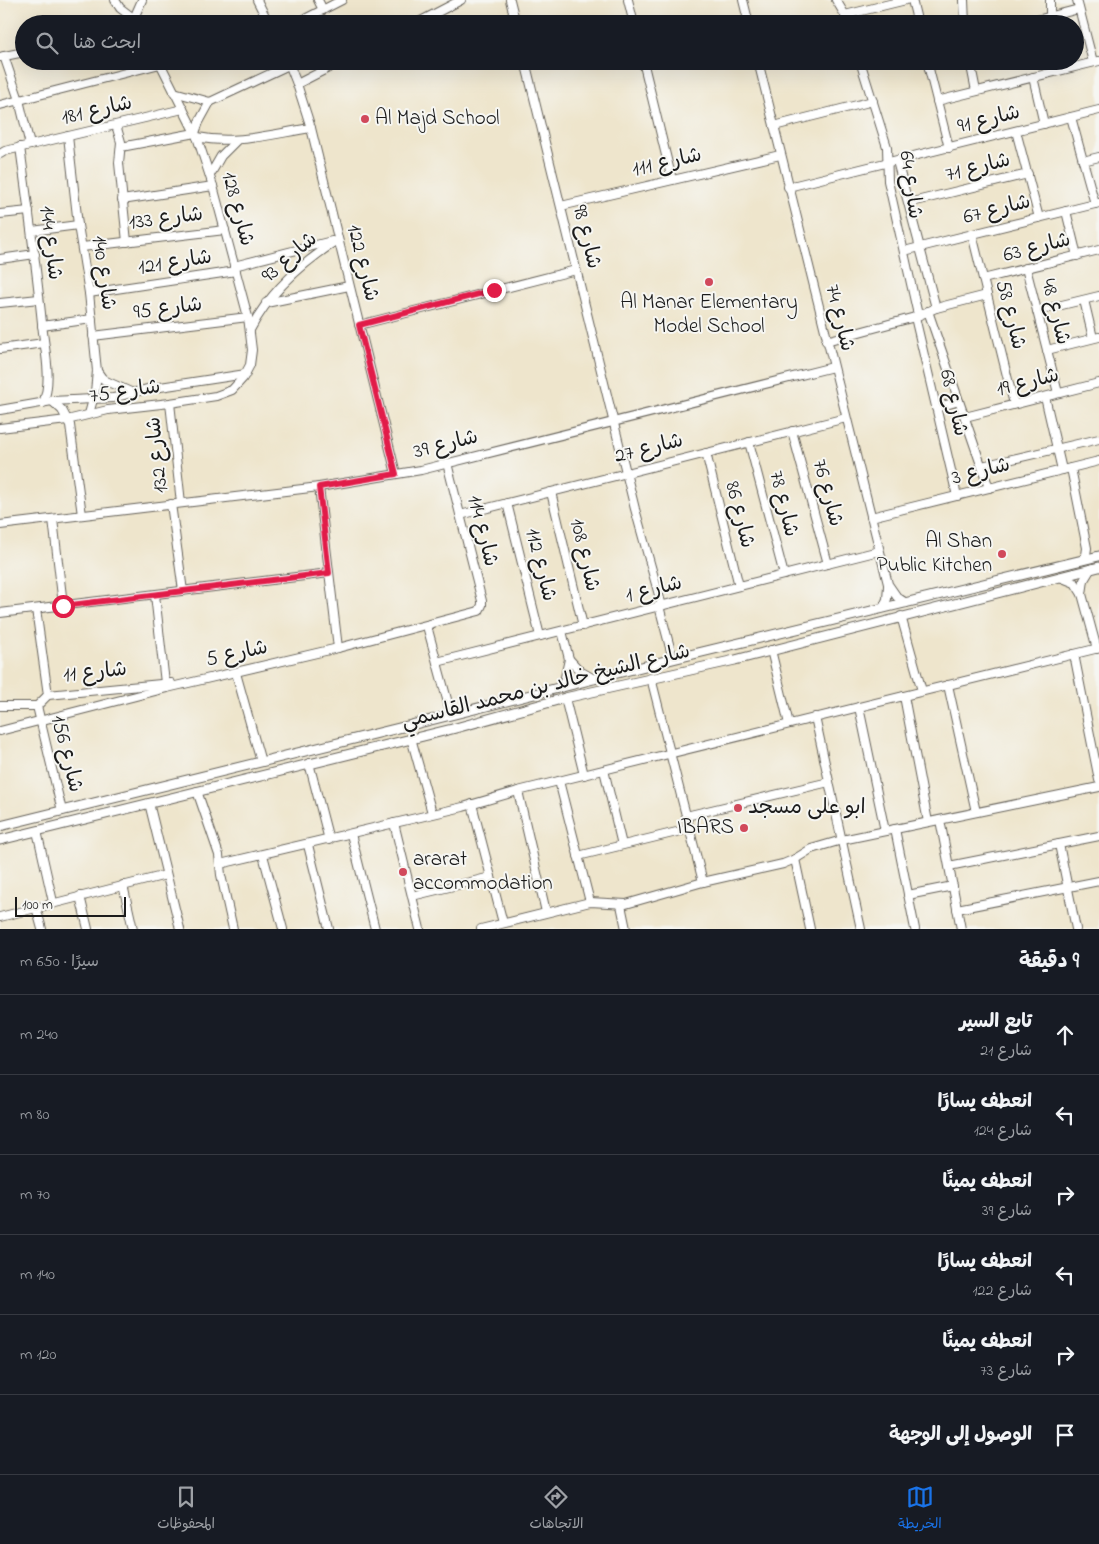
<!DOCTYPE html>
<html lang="ar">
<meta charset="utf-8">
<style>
body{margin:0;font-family:"Indie Flower","Playpen Sans Arabic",sans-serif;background:#242831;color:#f1f3f6;direction:rtl}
.scale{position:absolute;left:15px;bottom:12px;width:111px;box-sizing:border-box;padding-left:5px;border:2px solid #1c1c1c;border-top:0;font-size:14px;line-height:18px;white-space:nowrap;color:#1c1c1c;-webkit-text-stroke:4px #f6f6f2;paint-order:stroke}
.stop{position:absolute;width:15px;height:15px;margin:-11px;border:4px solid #e11d48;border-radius:50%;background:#fff}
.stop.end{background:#e11d48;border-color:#fff;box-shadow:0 1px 5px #0008}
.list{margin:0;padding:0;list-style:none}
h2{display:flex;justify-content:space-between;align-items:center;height:65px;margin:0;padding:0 20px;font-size:21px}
h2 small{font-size:16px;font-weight:400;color:#9ea1a6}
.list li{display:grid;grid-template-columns:32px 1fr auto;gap:15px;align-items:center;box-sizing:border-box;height:80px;padding:0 20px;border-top:1px solid #363941}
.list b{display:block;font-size:19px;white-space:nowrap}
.list p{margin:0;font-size:16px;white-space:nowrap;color:#9ea1a6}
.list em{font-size:16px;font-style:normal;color:#9ea1a6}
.icon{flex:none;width:28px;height:28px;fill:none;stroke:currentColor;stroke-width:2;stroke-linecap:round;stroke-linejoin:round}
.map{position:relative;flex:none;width:1099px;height:929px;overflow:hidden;direction:ltr}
.search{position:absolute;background:#171b24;box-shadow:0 5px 20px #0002;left:15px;right:15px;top:15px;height:55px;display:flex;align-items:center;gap:12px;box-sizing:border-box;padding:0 18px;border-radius:28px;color:#9ea1a6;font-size:19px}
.sheet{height:545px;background:#171b24}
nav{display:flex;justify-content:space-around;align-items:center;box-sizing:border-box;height:70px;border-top:1px solid #363941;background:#171b24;font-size:14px;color:#9ea1a6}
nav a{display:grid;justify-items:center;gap:2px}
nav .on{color:#1a73e8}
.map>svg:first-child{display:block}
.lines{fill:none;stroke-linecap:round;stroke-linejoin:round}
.minor-casing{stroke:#66625a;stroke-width:10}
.major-casing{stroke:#66625a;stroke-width:11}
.minor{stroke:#fff;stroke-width:8}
.major{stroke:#fff;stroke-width:9}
.route{stroke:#e11d48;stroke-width:6}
.poi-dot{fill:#d1495b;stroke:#f6f6f2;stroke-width:2}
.labels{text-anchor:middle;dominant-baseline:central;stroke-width:4;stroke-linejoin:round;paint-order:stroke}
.street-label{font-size:21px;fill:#1c1c1c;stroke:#f6f6f2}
.poi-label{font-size:21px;fill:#1c1c1c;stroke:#f6f6f2;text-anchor:start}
</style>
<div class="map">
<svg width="1099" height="929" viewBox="0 0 1099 929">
<rect width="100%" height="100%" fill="#f6f6f2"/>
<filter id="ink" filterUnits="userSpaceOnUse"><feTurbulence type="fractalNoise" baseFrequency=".02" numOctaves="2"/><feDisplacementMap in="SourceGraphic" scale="10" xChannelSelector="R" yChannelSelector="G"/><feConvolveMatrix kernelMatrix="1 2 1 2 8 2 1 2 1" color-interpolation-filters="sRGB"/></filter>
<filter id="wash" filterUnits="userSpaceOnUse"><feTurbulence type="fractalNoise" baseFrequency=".0096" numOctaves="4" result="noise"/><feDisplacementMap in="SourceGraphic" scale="20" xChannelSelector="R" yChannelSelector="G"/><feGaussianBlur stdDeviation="1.12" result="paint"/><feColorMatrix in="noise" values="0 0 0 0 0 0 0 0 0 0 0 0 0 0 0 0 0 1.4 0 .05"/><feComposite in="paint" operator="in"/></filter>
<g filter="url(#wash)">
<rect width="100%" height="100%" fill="#eee5cc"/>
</g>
<g filter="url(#ink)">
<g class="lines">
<!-- minor casing -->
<g class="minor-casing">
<g id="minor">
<polyline points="115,0 120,8 141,24"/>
<polyline points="257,0 269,24"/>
<polyline points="318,0 323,10"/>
<polyline points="510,0 516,24"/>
<polyline points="628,0 634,24"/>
<polyline points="743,0 749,24"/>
<polyline points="836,0 845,15 848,24"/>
<polyline points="912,0 918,24"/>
<polyline points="964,0 965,24"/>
<polyline points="1050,0 1050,16"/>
<polyline points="1077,0 1093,62"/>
<polyline points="845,15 906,0"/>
<polyline points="134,18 142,0"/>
<polyline points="124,24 137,20"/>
<polyline points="295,24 342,0"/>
<polyline points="415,24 461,0"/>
<polyline points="1021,24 1079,9"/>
<polyline points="4,56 19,100 30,145"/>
<polyline points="0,57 24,52"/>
<polyline points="288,61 297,84 311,128 396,474"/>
<polyline points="525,61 635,509 662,606"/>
<polyline points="643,61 672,180"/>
<polyline points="758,61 888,584 897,597 906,603"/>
<polyline points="860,61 887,147 888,181 918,315"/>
<polyline points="927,61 949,148"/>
<polyline points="970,61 976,91"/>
<polyline points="1033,77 1044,124"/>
<polyline points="297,84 342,61"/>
<polyline points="174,92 210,102"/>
<polyline points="937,101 1099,61"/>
<polyline points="210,102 289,65"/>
<polyline points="0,105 160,64"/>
<polyline points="1071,117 1095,204"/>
<polyline points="116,125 121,142 119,163 127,242"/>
<polyline points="774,126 873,101"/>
<polyline points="1016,131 1039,218"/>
<polyline points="68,136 78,225 89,293 97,371 95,392 89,414"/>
<path d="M197,137C236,145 272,134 311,128"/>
<path d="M20,147C28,206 36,264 42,323C44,348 53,379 43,403"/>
<polyline points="121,147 195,133 199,122 210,102"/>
<polyline points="0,154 5,151 183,109"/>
<polyline points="897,161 936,308"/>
<polyline points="1083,161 1099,157"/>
<polyline points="210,175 221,156 236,141"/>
<polyline points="788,187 1099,110"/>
<polyline points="122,200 213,186"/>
<polyline points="908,203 1028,174"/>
<polyline points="561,206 780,155"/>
<polyline points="1066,211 1077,256"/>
<polyline points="0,214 29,211"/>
<polyline points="32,231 78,225"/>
<polyline points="972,234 1014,404"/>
<polyline points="82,247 225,230"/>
<polyline points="904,251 1099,203"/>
<polyline points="0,259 35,254"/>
<polyline points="234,266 332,241"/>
<polyline points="1026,268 1058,393"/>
<polyline points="983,279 1099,250"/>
<polyline points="89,293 236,271"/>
<polyline points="1084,300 1093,338"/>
<polyline points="0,303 39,299"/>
<polyline points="266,303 349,286"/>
<polyline points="928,311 989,488"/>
<polyline points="1037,311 1099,296"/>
<polyline points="915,317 957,496"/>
<polyline points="359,325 576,270"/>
<polyline points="42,326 92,319"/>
<path d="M250,330C270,291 302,263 338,240"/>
<polyline points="93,336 248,317"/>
<polyline points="826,341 915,317 936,308 987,295"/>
<polyline points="0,349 44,343"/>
<polyline points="1047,350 1099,337"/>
<polyline points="97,371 102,378 106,381 133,393"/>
<polyline points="1045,397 1062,470"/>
<polyline points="52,401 62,410 70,425 82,515"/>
<polyline points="170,403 181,503"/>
<polyline points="936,408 959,401"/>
<polyline points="0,410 52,401 113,398 147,389 246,374"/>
<polyline points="965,417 1099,383"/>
<polyline points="0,428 67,420 108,410 170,403 216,396 232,390 243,378 250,365 252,350 248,317 213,186 197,137 159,61"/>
<polyline points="792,431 828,564"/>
<polyline points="749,442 784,575"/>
<polyline points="706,453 739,586"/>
<polyline points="982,466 1099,439"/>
<polyline points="1071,468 1087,548 1086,555 1082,560"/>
<polyline points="319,487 338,648"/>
<polyline points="551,492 583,626"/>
<polyline points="507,503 540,636"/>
<polyline points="171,504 183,591"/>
<polyline points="460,515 846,418"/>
<polyline points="871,517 1099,461"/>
<polyline points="53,519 63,605"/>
<polyline points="0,525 319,487 421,470 833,367"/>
<polyline points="1060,577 1075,583 1082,594 1097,649"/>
<polyline points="1082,594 1084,580 1090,570"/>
<polyline points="155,595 165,683"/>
<polyline points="659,606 673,659"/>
<polyline points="883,608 887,599 888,586"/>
<polyline points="36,609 48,695"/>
<polyline points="0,613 329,573"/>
<polyline points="901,616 922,691"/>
<polyline points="427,626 451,714"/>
<polyline points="562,631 569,659 563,686"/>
<polyline points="771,650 789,724"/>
<polyline points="1074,654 1099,780"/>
<polyline points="569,659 580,671 594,679"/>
<polyline points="437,662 879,551"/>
<polyline points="236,673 261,762"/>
<polyline points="651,678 703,882"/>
<polyline points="948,685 976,812"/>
<polyline points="904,696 928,822"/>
<polyline points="565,698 584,775"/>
<polyline points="0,706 37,706 48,695 171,683"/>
<polyline points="37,706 62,811"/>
<polyline points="859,707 885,831"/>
<polyline points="815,717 861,929"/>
<polyline points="0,731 167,688 338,648 479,611 482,605 482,601 447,463"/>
<polyline points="411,738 432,813"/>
<polyline points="309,763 329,840"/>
<polyline points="604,770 622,845"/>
<polyline points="559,781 590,902"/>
<polyline points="197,791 219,855 221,875 233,929"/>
<polyline points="518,791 546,912"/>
<polyline points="149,803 180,929"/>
<polyline points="472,804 503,923"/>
<polyline points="686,816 829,782"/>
<polyline points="940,820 961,929"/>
<polyline points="394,823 420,929"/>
<polyline points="895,829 915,929"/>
<polyline points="37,831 53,902"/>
<polyline points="351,834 375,929"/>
<polyline points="1059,844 1076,929"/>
<polyline points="308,845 329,929"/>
<polyline points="263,855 283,929"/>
<polyline points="578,856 689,829"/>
<polyline points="795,859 810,929"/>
<polyline points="220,864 463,807 518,791 1099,648"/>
<polyline points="949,866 1099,836"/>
<polyline points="123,885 133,929"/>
<polyline points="908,895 953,886"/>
<polyline points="80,896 88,929"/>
<polyline points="412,896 491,877"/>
<polyline points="621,905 626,929"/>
<polyline points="36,907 42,929"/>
<polyline points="957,909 1099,881"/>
<polyline points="0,917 166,875"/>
<polyline points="481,929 590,902 626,904 703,882 783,864 795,859 811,849 842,840 1099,787"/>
</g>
</g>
<!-- major casing -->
<g class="major-casing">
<g id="major">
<polyline points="0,826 407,726 673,659 1099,556"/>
<polyline points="0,840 452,729 565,698 735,660 1099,567"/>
</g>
</g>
<!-- minor -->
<use href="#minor" class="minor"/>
<!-- major -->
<use href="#major" class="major"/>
</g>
</g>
<g class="lines" filter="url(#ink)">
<!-- route -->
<polyline class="route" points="63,606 329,573 319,487 396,474 359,325 494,290"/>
</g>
<!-- markers -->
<g class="poi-dot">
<circle cx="365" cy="119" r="5"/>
<circle cx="709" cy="282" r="5"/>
<circle cx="1002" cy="554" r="5"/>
<circle cx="738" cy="808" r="5"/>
<circle cx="744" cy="828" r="5"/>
<circle cx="403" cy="872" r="5"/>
</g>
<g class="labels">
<!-- street labels -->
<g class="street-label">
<text transform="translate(97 111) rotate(-13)">شارع 181</text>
<text transform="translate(989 120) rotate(-14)">شارع 91</text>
<text transform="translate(667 163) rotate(-13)">شارع 111</text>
<text transform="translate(978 168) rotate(-14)">شارع 71</text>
<text transform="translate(910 185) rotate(82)">شارع 64</text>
<text transform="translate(237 209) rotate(75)">شارع 128</text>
<text transform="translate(997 210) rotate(-14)">شارع 67</text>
<text transform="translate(166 219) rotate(-7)">شارع 133</text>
<text transform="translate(586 237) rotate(76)">شارع 98</text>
<text transform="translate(50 243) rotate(83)">شارع 144</text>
<text transform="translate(1037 248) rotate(-14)">شارع 63</text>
<text transform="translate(290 258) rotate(-41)">شارع 93</text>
<text transform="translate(175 263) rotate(-9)">شارع 121</text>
<text transform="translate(362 263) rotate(76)">شارع 122</text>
<text transform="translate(103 273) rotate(82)">شارع 140</text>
<text transform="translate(168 309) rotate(-7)">شارع 95</text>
<text transform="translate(1055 312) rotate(76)">شارع 48</text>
<text transform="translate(1010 315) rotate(76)">شارع 58</text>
<text transform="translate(839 318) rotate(76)">شارع 74</text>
<text transform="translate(1028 383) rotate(-14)">شارع 19</text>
<text transform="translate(125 392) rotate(-8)">شارع 75</text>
<text transform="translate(953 403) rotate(77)">شارع 68</text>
<text transform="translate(446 445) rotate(-14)">شارع 39</text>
<text transform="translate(649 449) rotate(-14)">شارع 27</text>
<text transform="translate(158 455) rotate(-96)">شارع 132</text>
<text transform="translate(981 472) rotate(-14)">شارع 3</text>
<text transform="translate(827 493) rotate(75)">شارع 76</text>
<text transform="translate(783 504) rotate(76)">شارع 78</text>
<text transform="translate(739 515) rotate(76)">شارع 86</text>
<text transform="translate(482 531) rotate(76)">شارع 114</text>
<text transform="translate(584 555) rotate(77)">شارع 108</text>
<text transform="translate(540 565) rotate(76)">شارع 112</text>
<text transform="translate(654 590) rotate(-14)">شارع 1</text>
<text transform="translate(237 654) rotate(-12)">شارع 5</text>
<text transform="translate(95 673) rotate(-6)">شارع 11</text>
<text transform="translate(546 687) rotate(-14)">شارع الشيخ خالد بن محمد القاسمي</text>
<text transform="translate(66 754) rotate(76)">شارع 156</text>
</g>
<!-- poi labels -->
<g class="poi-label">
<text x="375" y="119">Al Majd School</text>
<text x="709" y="303" text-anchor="middle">Al Manar Elementary<tspan x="709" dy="24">Model School</tspan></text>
<text x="992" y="542" text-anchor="end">Al Shan<tspan x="992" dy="24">Public Kitchen</tspan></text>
<text x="748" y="808">ابو علی مسجد</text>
<text x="734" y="828" text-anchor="end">IBARS</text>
<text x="413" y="860">ararat<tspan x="413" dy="24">accommodation</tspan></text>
</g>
</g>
</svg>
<div class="scale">100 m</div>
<div class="stop" style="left:63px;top:606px"></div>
<div class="stop end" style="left:494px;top:290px"></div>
<div class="search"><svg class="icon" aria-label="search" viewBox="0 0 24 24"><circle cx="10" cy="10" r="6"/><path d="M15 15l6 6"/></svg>ابحث هنا</div>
</div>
<section class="sheet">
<h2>9 دقيقة<small>سيرًا · 650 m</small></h2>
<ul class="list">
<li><svg class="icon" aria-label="ahead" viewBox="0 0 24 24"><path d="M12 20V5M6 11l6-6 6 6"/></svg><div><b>تابع السير</b><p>شارع 21</p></div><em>240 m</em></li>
<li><svg class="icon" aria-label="left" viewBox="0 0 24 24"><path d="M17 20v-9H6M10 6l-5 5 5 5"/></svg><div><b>انعطف يسارًا</b><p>شارع 124</p></div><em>80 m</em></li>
<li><svg class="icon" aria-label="right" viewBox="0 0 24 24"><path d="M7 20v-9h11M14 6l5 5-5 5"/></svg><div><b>انعطف يمينًا</b><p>شارع 39</p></div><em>70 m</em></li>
<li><svg class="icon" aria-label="left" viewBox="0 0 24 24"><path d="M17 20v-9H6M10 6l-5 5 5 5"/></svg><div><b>انعطف يسارًا</b><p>شارع 122</p></div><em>140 m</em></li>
<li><svg class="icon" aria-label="right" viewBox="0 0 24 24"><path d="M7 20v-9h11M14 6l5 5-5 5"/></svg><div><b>انعطف يمينًا</b><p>شارع 73</p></div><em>120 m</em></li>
<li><svg class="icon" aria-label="arrive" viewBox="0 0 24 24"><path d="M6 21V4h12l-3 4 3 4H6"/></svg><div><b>الوصول إلى الوجهة</b></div></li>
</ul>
</section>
<nav>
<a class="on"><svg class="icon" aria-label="map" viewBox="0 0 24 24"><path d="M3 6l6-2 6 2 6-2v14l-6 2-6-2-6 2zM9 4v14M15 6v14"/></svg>الخريطة</a>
<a><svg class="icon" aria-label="directions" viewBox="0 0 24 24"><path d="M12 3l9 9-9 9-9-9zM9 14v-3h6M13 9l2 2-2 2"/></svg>الاتجاهات</a>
<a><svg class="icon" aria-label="saved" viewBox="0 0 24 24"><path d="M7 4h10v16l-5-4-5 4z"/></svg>المحفوظات</a>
</nav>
